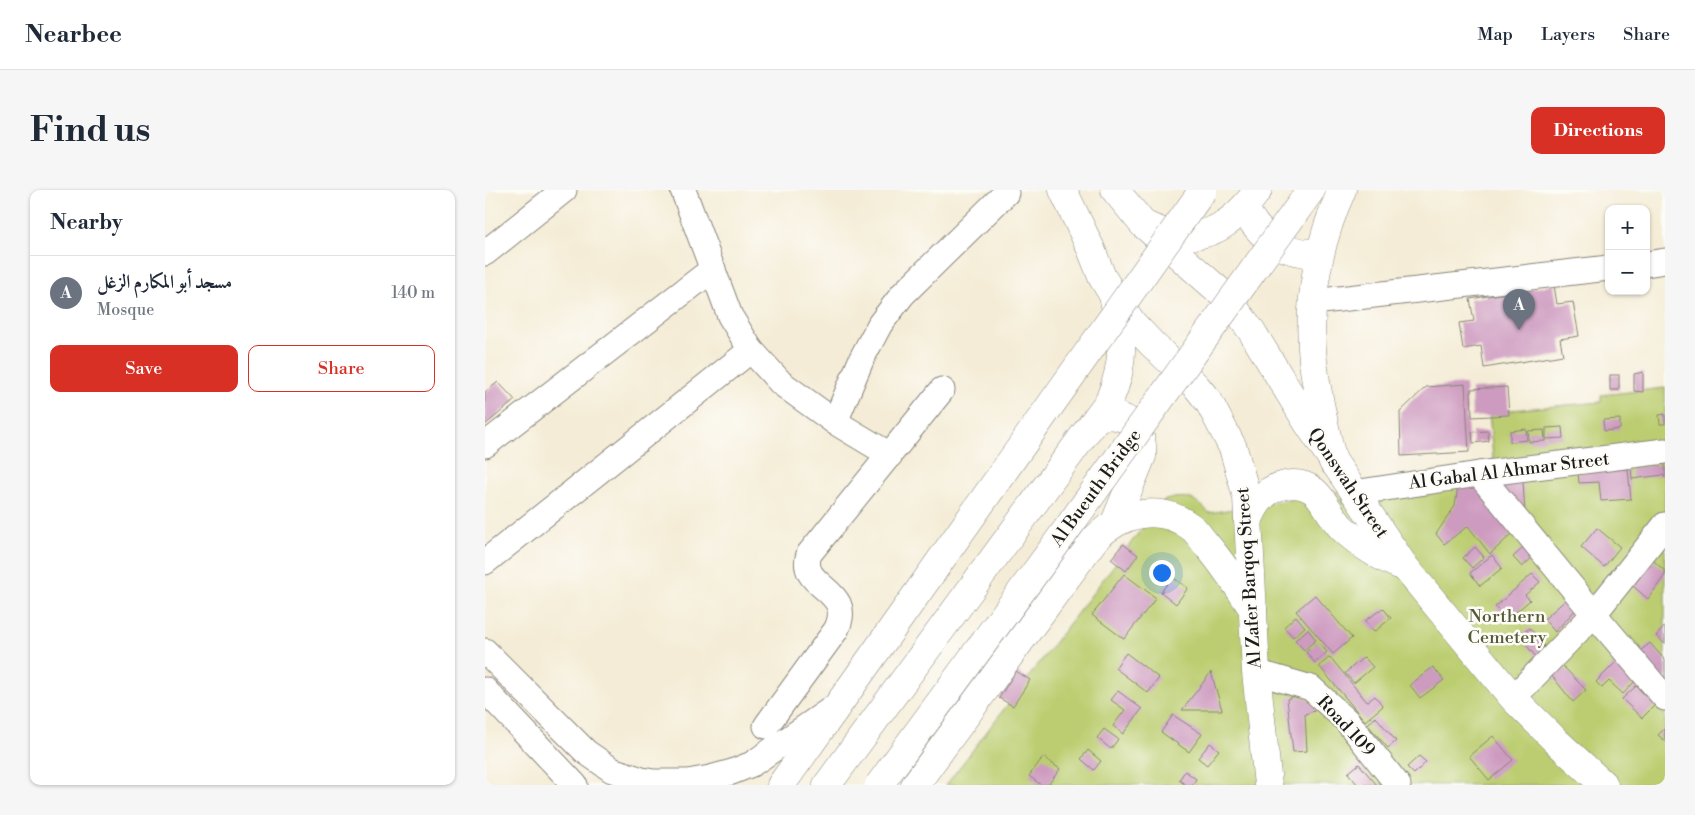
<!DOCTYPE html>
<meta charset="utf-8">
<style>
body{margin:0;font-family:"Libre Bodoni",Amiri,serif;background:#f6f6f7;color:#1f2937}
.controls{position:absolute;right:15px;top:15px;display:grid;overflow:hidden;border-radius:10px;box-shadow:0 1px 4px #0004}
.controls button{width:45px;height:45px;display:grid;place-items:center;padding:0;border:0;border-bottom:1px solid #e0e1e3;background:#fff;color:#1f2937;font:25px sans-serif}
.you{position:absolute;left:676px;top:382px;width:18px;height:18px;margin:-12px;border:4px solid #fff;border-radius:50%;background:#1a73e8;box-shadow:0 0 0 8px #1a73e833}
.badge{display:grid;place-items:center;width:32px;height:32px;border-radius:50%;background:#d93025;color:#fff;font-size:16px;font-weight:700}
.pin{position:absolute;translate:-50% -41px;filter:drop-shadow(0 1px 2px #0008)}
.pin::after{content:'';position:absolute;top:26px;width:18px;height:15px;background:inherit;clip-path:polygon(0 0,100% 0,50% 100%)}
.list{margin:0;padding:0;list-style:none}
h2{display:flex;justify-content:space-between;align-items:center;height:65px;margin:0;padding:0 20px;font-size:21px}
h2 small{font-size:16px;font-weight:400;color:#747a83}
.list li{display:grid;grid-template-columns:32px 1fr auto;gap:15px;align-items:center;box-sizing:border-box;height:75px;padding:0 20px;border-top:1px solid #e0e1e3}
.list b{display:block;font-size:19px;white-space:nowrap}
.list p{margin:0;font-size:16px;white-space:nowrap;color:#747a83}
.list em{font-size:16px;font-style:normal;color:#747a83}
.actions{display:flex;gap:10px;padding:15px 20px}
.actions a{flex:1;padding:11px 0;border:1px solid #d93025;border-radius:10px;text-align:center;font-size:18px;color:#d93025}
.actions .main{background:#d93025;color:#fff}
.map{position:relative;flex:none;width:1180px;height:595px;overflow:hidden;border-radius:10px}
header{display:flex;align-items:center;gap:30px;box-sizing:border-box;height:70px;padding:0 25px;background:#fff;border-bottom:1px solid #e0e1e3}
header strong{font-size:24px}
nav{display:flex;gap:28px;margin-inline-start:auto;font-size:18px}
.intro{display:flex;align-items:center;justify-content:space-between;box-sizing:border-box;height:120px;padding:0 30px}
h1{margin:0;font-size:35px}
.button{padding:12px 22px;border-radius:10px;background:#d93025;color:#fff;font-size:18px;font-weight:700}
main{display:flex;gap:30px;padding:0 30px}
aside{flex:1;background:#fff;border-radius:10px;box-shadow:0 1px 4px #0004}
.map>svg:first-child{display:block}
.green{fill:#bbcd70;stroke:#6c7446}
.building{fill:#cd9ac0}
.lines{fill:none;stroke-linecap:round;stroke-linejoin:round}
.minor-casing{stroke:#888479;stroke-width:27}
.major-casing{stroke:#888479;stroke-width:29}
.highway-casing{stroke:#888479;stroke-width:29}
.minor{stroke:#fff;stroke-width:25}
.major{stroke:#fff;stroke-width:28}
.highway{stroke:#fff;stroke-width:28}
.highway-bridge-casing{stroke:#888479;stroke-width:29;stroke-linecap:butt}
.highway-bridge{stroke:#fff;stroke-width:28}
.labels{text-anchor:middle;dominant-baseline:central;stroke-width:5;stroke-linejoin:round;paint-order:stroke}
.street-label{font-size:18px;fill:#1c1c1c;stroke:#fdfcf7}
.park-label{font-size:18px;fill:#545a39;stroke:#fdfcf7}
</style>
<header>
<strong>Nearbee</strong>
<nav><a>Map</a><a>Layers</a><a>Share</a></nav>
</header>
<div class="intro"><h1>Find us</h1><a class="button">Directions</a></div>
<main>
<aside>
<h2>Nearby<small></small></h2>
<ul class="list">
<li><span class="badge" style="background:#6b7280">A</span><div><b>مسجد أبو المكارم الزغل</b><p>Mosque</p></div><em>140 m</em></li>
</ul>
<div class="actions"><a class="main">Save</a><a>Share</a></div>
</aside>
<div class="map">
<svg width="1180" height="595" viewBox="0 0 1180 595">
<rect width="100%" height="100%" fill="#fdfcf7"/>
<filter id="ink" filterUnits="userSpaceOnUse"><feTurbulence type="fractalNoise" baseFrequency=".02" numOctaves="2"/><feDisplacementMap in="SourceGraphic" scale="10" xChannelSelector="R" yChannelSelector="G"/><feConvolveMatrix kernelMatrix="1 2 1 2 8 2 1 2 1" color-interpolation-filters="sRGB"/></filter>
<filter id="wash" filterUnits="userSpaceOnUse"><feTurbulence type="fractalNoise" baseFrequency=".0096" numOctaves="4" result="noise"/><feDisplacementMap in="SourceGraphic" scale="20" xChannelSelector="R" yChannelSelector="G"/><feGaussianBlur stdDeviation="1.12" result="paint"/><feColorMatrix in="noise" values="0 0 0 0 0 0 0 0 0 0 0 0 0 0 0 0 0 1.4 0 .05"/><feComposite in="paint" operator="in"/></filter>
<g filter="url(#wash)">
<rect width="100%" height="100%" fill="#f4ecd6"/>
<!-- green -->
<path class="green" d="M1180,198V595H461L678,311C699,304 710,307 724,323L916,291L1009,279L1004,222L1116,212V205Z"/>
<g id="blocks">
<!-- building -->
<g class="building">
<polygon points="1069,95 1072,114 1088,112 1094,146 1075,149 1078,165 999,178 996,156 978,159 974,133 989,131 985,109"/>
<polygon points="1158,182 1158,202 1149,201 1149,184"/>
<rect x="1125" y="185" width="9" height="15"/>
<polygon points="13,192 30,210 0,235 0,202"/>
<polygon points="980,194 984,262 916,266 915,222 941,197"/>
<polygon points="1022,197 1024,225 987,227 986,199"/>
<polygon points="1180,224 1180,234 1175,234 1174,225"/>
<polygon points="1135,229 1135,239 1119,241 1118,230"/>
<polygon points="1077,237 1078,248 1061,249 1061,238"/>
<polygon points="1041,239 1042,250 1025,252 1025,241"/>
<polygon points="1059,240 1060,251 1044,252 1043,241"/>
<polygon points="1003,241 1004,251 988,253 987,242"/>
<polygon points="1180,274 1180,288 1178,285 1147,289 1146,278"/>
<polygon points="1143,279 1146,309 1116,311 1114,292 1094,293 1093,283"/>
<polygon points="1038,291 1040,323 1015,300 1022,292"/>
<polygon points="990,295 1028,343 1005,364 983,336 959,354 951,344 970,316 973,296"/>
<polygon points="1112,338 1135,357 1119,377 1096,357"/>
<polygon points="638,354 653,365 641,381 626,369"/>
<polygon points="1040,356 1049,366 1037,377 1028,367"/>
<polygon points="990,357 999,367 987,378 978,368"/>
<polygon points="1007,365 1017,378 995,396 985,383"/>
<polygon points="1162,365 1180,381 1180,385 1163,409 1141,390"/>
<polygon points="639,384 671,408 639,449 607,425"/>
<polygon points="1047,384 1055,392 1040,405 1045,410 1022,430 1010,417"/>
<polygon points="687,387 703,398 691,414 676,402"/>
<polygon points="830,405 867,448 848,464 811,421"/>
<polygon points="1083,408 1092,418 1070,442 1059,429"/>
<polygon points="898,418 906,428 889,442 880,431"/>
<polygon points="811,426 820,437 808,447 799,437"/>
<polygon points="1180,436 1180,454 1171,446"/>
<polygon points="1045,438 1059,456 1051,467 1034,446"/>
<polygon points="823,439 831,450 819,460 810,450"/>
<polygon points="833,452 842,462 830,473 821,462"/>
<polygon points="1165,453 1180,470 1180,493 1154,462"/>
<polygon points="641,463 674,488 663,503 630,478"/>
<polygon points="845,467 882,512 890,506 898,516 880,531 834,476"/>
<polygon points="879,467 888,477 869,493 860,483"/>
<polygon points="1073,471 1101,500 1088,512 1063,481"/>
<polygon points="1132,471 1151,490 1138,504 1124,491 1117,498 1111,492"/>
<polygon points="948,477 959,490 935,508 925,495"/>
<polygon points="531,481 545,490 528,516 514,508"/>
<polygon points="726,482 737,520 697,520"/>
<polygon points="1151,496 1170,515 1157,528 1137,509"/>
<polygon points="633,501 657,519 638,544 628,536 640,520 626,510"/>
<polygon points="810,506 822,508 832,520 820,524 822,561 808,562 802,509"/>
<polygon points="688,525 717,544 704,562 676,542"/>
<polygon points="891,527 911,551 903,558 882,534"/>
<polygon points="1180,538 1180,551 1173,545"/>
<polygon points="619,539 633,549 626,559 612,548"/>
<polygon points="1008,546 1028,570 1004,590 984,566"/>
<polygon points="725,553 734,560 722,575 713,568"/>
<polygon points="603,560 616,571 609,580 596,569"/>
<polygon points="934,566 941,572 929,584 922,577"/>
<polygon points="558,567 575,579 563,595 556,595 544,586"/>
<polygon points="874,574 892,595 873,595 863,583"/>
<polygon points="700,581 711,589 707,595 701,595 694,590"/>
</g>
</g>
</g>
<g filter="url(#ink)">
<use href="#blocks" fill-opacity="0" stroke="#888479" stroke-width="1"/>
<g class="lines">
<!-- minor casing -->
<g class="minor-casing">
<g id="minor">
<polyline points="198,0 245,126 266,160 296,193 350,232 405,265"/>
<polyline points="0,63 79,0"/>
<polyline points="1161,74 1180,71"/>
<polyline points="828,112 1124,78"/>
<polyline points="350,232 377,168 395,134 418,104 521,3"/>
<polyline points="0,255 228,79"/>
<polyline points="994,284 1109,424 1180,508"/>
<polyline points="868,303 994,284 1180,261"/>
<polyline points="0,372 266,160"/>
<polyline points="0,461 101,562 127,580 157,590 168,592 203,592 225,588 247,582 267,574 348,518"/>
<polyline points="771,482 826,498 862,531 913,595"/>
<polyline points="0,500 90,595"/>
<polyline points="1028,508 1109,424 1180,335"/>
<path d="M281,536L351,440C372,398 312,399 324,364L457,200"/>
</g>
</g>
<!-- major casing -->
<g class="major-casing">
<g id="major">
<polyline points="578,0 606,59 617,87 628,105 648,134 667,154 711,196 724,212 748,258 762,307 771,482 783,595"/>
<polyline points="630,0 658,34 740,106 766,140 822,232 920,377 1028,508 1071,551 1119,595"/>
<path d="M763,331C766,325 769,317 774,311C786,295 812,288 829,301C840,310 846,327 857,338C875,355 896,368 919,377"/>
</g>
</g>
<!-- highway casing -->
<g class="highway-casing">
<g id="highway">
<path d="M760,18C774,49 801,65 835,63"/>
<path d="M658,34C708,59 743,42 773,0"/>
<path d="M614,227C641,220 660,239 657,266L630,332"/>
<path d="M848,272C840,239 832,205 828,171C822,113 833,53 857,0"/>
<polyline points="296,595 353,515"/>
<path d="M342,595L624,211C642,169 637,148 628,105"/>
<path d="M430,595L610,349C636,323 674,313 706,337C712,341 716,349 721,354C739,375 753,397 768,419"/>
</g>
</g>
<!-- minor -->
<use href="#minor" class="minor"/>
<!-- major -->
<use href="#major" class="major"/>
<!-- highway -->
<use href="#highway" class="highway"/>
<!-- highway-bridge casing -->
<g class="highway-bridge-casing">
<g id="highway-bridge">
<polyline points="353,515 718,0"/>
<polyline points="394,595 574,350 826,0"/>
</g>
</g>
<!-- highway-bridge -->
<use href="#highway-bridge" class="highway-bridge"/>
</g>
</g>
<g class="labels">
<!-- street labels -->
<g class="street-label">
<text transform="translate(1024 281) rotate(-7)">Al Gabal Al Ahmar Street</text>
<text transform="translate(863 293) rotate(56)">Qonswah Street</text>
<text transform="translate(611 298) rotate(-54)">Al Bueuth Bridge</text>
<text transform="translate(764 388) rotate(-94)">Al Zafer Barqoq Street</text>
<text transform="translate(861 536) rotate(47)">Road 109</text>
</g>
<!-- park labels -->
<g class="park-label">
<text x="1022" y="426">Northern<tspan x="1022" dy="21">Cemetery</tspan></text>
</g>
</g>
</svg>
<div class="controls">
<button>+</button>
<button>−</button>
</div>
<div class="you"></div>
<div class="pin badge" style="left:1034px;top:140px;background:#6b7280">A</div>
</div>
</main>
